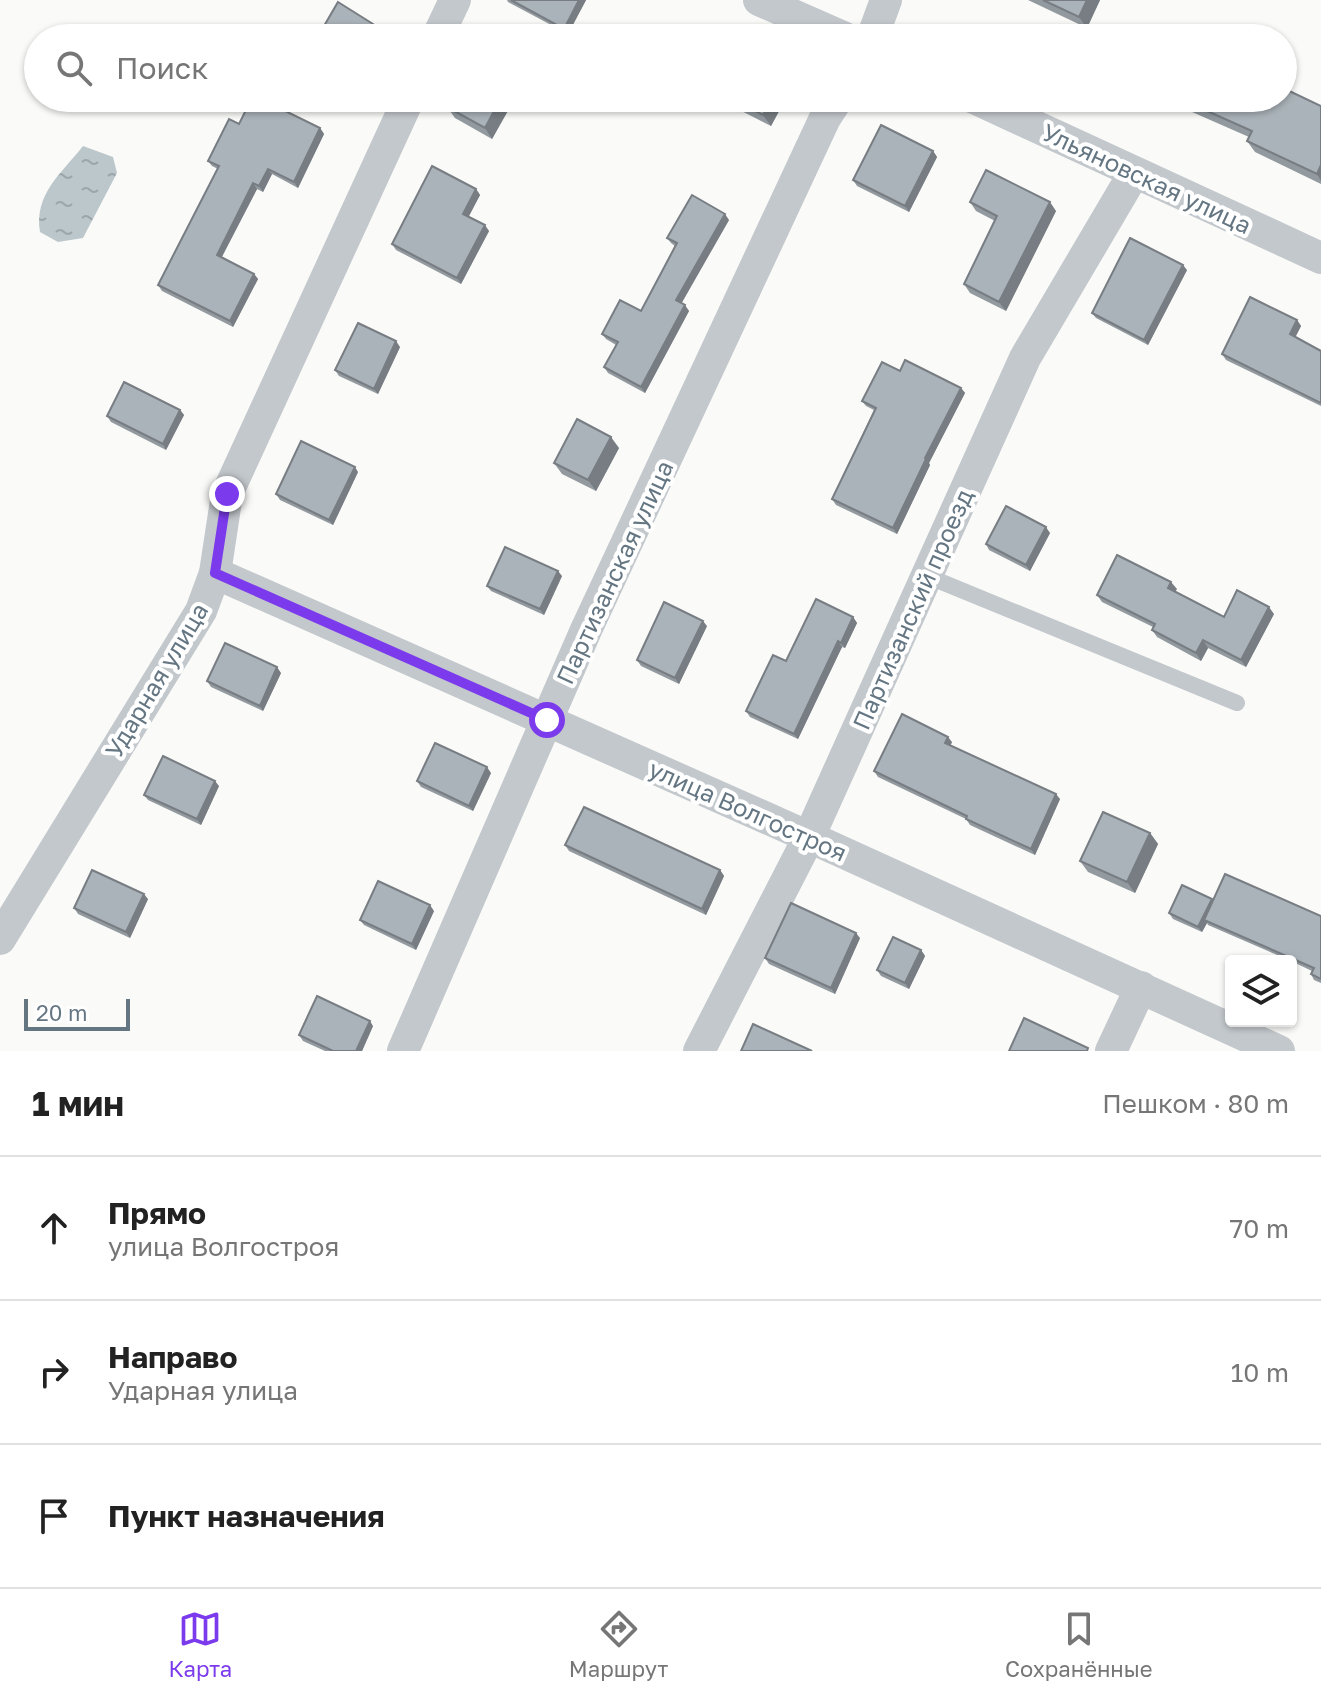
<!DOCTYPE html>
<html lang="ru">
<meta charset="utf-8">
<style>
body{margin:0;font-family:"Golos Text",sans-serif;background:#f6f6f6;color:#222}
.controls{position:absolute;right:24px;bottom:24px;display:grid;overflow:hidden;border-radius:8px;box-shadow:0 2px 6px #0004}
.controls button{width:72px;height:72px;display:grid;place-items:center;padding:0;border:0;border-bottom:2px solid #e0e0e0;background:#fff;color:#222;font:40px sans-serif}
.scale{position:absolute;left:24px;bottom:20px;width:106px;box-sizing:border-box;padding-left:8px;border:4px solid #657683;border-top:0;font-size:22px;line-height:28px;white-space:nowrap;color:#657683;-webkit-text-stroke:6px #fff;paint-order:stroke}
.stop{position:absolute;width:24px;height:24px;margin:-18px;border:6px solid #7c3aed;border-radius:50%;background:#fff}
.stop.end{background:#7c3aed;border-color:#fff;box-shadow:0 2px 8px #0008}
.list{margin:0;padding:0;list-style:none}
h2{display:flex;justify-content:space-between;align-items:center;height:104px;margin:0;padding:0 32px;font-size:34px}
h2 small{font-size:26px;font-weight:400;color:#767676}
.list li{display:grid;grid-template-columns:52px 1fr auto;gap:24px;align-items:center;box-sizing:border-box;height:144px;padding:0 32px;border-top:2px solid #e0e0e0}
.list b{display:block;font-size:30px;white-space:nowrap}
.list p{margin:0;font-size:26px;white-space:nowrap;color:#767676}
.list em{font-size:26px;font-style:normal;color:#767676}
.icon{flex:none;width:44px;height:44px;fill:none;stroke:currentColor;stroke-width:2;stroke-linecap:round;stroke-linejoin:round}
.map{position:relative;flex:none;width:1321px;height:1051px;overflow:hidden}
.search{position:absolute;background:#fff;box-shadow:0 2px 6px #0004;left:24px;right:24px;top:24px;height:88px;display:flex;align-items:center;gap:20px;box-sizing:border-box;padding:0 28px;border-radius:44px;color:#767676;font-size:30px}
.sheet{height:536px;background:#fff}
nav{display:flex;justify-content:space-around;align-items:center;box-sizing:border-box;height:112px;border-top:2px solid #e0e0e0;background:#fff;font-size:22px;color:#767676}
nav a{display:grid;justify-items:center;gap:4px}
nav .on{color:#7c3aed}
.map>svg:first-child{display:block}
.water{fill:url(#water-ripples)}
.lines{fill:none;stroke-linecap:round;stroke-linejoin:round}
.lane{stroke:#c3c8cc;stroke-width:16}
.street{stroke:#c3c8cc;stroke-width:32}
.wall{fill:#929a9f}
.shaded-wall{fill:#777d82}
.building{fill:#aab3b9;stroke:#777d82;stroke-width:2}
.route{stroke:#7c3aed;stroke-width:10}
.labels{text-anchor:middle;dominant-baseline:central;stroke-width:8;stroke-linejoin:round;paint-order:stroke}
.street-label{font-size:24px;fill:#657683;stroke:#fff}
</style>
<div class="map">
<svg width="1321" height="1051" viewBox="0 0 1321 1051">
<defs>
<pattern id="water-ripples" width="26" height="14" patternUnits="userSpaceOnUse" patternTransform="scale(2)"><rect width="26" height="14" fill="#bbc7cb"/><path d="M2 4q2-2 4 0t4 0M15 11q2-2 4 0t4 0" fill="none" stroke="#9ca6aa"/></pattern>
</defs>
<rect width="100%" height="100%" fill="#fafaf8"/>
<!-- water -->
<path class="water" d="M83,146L113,157L117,173L83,238L58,242L40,232C34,194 61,174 83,146Z"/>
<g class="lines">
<!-- lane -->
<polyline class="lane" points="927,576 1237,703"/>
<!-- street -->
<g class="street">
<polyline points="759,0 845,38"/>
<polyline points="437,38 455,0"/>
<polyline points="872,38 886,0"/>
<polyline points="974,98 1321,258"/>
<polyline points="215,573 809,837 1279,1051"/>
<polyline points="0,939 201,611 215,573 227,494 409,98"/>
<polyline points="403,1051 586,630 825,118 838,98"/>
<polyline points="699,1051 809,837 1025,358 1134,173"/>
<polyline points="1111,1051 1141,987"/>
</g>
</g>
<!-- wall -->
<g class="wall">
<polygon points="507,0 586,0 568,34 508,2"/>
<polygon points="1028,0 1100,0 1087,28"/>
<polygon points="723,98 786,98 771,126 726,103"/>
<polygon points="1165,98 1283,98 1321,106 1321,184 1255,152 1247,141 1249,137 1167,101"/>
<polygon points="447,107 510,107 492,139 455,118"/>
<polygon points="239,124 320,128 324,134 298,188 272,174 263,192 257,189 222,257 254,274 258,279 233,327 162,291 158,285 218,169 212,166 208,161"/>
<polygon points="933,151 937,157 909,212 857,186 853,180"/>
<polygon points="476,189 480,195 468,217 489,231 461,284 396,250 392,244"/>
<polygon points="970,202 1056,211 1006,311 970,293 964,284 995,221 976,211"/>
<polygon points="729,220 681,303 689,311 645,393 608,373 604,367 616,345 606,339 602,334 641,311 675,246 671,243 667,238"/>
<polygon points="1187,270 1148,345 1096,318 1092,313"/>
<polygon points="1297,320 1301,326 1295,337 1321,351 1321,406 1226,360 1222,354"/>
<polygon points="400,347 378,394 339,376 335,370"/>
<polygon points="900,371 961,388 965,393 929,463 930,465 897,534 836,505 832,499 874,410 866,406 862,401"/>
<polygon points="180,410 184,415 166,450 111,422 107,416"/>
<polygon points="619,448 596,491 562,474 554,463"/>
<polygon points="358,472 333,525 280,500 276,494"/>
<polygon points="1050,533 1030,571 989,550 986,544"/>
<polygon points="562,576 544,615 491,591 487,586"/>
<polygon points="1177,589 1175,591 1224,617 1274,614 1246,667 1208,648 1201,661 1157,637 1152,630 1153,627 1102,602 1097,595"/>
<polygon points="853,617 857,623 845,648 842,647 798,739 750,717 746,711 786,661"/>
<polygon points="707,626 679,684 641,666 637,660"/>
<polygon points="281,673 263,711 211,687 207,681"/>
<polygon points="952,742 950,746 1060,799 1035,855 970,825 966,819 878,777 874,771"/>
<polygon points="491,773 473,811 421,787 417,781"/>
<polygon points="219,786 201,825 148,800 144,795"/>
<polygon points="1150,833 1158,844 1135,893 1088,872 1080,861"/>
<polygon points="565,845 720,870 724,876 706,915 569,851"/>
<polygon points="148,899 130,938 78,914 74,908"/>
<polygon points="1212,899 1213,901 1321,916 1321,983 1314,980 1311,974 1312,971 1291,961 1208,925 1207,923 1202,932 1173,919 1169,913"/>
<polygon points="434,911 416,950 364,925 360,920"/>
<polygon points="860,938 835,994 769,964 765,958"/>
<polygon points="921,950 925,956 909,989 881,976 877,970"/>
<polygon points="373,1026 362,1051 325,1051 303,1041 299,1035"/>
</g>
<!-- shaded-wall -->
<g class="shaded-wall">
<polygon points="579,0 586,0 568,34 564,29"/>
<polygon points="1087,0 1100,0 1087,28 1079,17"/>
<polygon points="373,24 377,29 372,38 365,38"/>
<polygon points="501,98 503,98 510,107 492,139 485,128"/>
<polygon points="772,98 786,98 771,126 763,115"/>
<polygon points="320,128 324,134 298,188 294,182"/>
<polygon points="933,151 937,157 909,212 905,206"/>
<polygon points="1321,165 1321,181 1317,174"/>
<polygon points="268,169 272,174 263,192 259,186"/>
<polygon points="253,183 257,189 220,260 217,255"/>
<polygon points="476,189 480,195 467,220 463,214"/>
<polygon points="1050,202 1056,211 1006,311 999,302"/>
<polygon points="725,214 729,220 680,306 676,300"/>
<polygon points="485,225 489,231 461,284 457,278"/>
<polygon points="1183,265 1187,270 1148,345 1144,340"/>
<polygon points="254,274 258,279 233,327 230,321"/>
<polygon points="685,305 689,311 645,393 641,387"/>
<polygon points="1297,320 1301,326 1294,340 1290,334"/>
<polygon points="396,341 400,347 378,394 374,389"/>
<polygon points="961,388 965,393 929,463 930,465 897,534 893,528 925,458"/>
<polygon points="180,410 184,415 166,450 163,444"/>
<polygon points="611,437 619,448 596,491 588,480"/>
<polygon points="355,467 358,472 333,525 329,520"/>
<polygon points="1046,527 1050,533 1030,571 1026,565"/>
<polygon points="558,571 562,576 544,615 540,609"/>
<polygon points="1171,582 1177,589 1173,595 1168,588"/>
<polygon points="1269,607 1274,614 1246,667 1241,660"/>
<polygon points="853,617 857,623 845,648 841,643"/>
<polygon points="703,621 707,626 679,684 675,678"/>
<polygon points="1203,640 1208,648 1201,661 1196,653"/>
<polygon points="838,641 842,647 798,739 794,734"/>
<polygon points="277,667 281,673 263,711 260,706"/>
<polygon points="948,737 952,742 949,749 945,743"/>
<polygon points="487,767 491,773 473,811 469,806"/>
<polygon points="215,781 219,786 201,825 197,819"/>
<polygon points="1056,794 1060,799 1035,855 1031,849"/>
<polygon points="1150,833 1158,844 1135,893 1127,882"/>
<polygon points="720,870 724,876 706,915 702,909"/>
<polygon points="144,894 148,899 130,938 126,932"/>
<polygon points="1212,899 1216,905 1204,920 1207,923 1202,932 1198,927"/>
<polygon points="430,905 434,911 416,950 412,944"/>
<polygon points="856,933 860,938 835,994 831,988"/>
<polygon points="921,950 925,956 909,989 905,983"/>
<polygon points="370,1021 373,1026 362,1051 356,1051"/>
</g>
<!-- building -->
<g class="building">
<polygon points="511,0 579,0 564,29"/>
<polygon points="1043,0 1087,0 1079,17"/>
<polygon points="338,2 373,24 365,38 317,38"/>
<polygon points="107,30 120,38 102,38"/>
<polygon points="1283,88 1321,106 1321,165 1317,174 1247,141 1252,131 1178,98 1283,98"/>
<polygon points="252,98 259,98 320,128 294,182 268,169 259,186 253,183 217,255 254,274 230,321 158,285 219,166 208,161 229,119 239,124"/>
<polygon points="452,98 501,98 485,128 447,107"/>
<polygon points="730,98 772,98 763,115"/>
<polygon points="881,125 933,151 905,206 853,180"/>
<polygon points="432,166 476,189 463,214 485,225 457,278 392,244"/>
<polygon points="986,170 1050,202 999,302 964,284 997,216 970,202"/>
<polygon points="692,195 725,214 676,300 685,305 641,387 604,367 618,342 602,334 620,300 641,311 677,243 667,238"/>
<polygon points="1130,238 1183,265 1144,340 1092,313"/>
<polygon points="1250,297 1297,320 1290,334 1321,351 1321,403 1222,354"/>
<polygon points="358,323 396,341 374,389 335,370"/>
<polygon points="905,360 961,388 925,458 926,459 893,528 832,499 876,408 862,401 882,362 900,371"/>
<polygon points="124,382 180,410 163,444 107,416"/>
<polygon points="577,419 611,437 588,480 554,463"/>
<polygon points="301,441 355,467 329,520 276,494"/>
<polygon points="1006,506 1046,527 1026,565 986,544"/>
<polygon points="505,547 558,571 540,609 487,586"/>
<polygon points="1117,555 1171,582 1168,588 1224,617 1237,590 1269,607 1241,660 1203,640 1196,653 1152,630 1155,624 1097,595"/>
<polygon points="816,599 853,617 841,643 838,641 794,734 746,711 773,655 786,661"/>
<polygon points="664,602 703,621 675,678 637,660"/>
<polygon points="225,643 277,667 260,706 207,681"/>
<polygon points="902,714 948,737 945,743 1056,794 1031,849 966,819 967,816 874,771"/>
<polygon points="435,743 487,767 469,806 417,781"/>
<polygon points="163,756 215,781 197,819 144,795"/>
<polygon points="584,807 720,870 702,909 565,845"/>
<polygon points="1103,812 1150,833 1127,882 1080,861"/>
<polygon points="92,870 144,894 126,932 74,908"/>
<polygon points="1225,874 1321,916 1321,979 1311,974 1314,968 1204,920"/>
<polygon points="378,881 430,905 412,944 360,920"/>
<polygon points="1182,885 1212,899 1198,927 1169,913"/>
<polygon points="791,903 856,933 831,988 765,958"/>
<polygon points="893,937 921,950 905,983 877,970"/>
<polygon points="317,996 370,1021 356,1051 333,1051 299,1035"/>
<polygon points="1024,1018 1088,1048 1087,1051 1009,1051"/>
<polygon points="753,1024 812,1051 741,1051"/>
</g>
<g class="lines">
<!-- route -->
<polyline class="route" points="227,494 215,573 547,720"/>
</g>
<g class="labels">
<!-- street labels -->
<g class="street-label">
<text transform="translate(1147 178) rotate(25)">Ульяновская улица</text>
<text transform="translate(614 572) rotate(-65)">Партизанская улица</text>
<text transform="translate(912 609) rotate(-66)">Партизанский проезд</text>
<text transform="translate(156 680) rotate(-59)">Ударная улица</text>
<text transform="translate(748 810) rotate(24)">улица Волгостроя</text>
</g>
</g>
</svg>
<div class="controls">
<button><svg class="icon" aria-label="layers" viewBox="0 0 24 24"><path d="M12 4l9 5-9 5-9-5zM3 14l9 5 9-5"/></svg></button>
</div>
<div class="scale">20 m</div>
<div class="stop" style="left:547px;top:720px"></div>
<div class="stop end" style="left:227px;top:494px"></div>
<div class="search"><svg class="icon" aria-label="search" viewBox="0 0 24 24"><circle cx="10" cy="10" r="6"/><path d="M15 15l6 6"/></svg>Поиск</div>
</div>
<section class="sheet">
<h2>1 мин<small>Пешком · 80 m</small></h2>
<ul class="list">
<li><svg class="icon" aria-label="ahead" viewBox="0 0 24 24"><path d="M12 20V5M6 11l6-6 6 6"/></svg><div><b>Прямо</b><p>улица Волгостроя</p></div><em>70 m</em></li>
<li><svg class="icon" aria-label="right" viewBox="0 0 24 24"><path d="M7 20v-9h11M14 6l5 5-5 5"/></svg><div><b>Направо</b><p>Ударная улица</p></div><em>10 m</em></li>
<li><svg class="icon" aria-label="arrive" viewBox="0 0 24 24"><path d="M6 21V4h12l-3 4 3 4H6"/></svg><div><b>Пункт назначения</b></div></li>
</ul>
</section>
<nav>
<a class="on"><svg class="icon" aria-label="map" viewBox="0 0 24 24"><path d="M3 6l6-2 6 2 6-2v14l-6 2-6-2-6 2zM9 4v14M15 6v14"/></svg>Карта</a>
<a><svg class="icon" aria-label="directions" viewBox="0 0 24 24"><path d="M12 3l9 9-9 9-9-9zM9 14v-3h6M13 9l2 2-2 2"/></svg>Маршрут</a>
<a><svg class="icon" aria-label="saved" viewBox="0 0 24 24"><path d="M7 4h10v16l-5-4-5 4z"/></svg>Сохранённые</a>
</nav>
